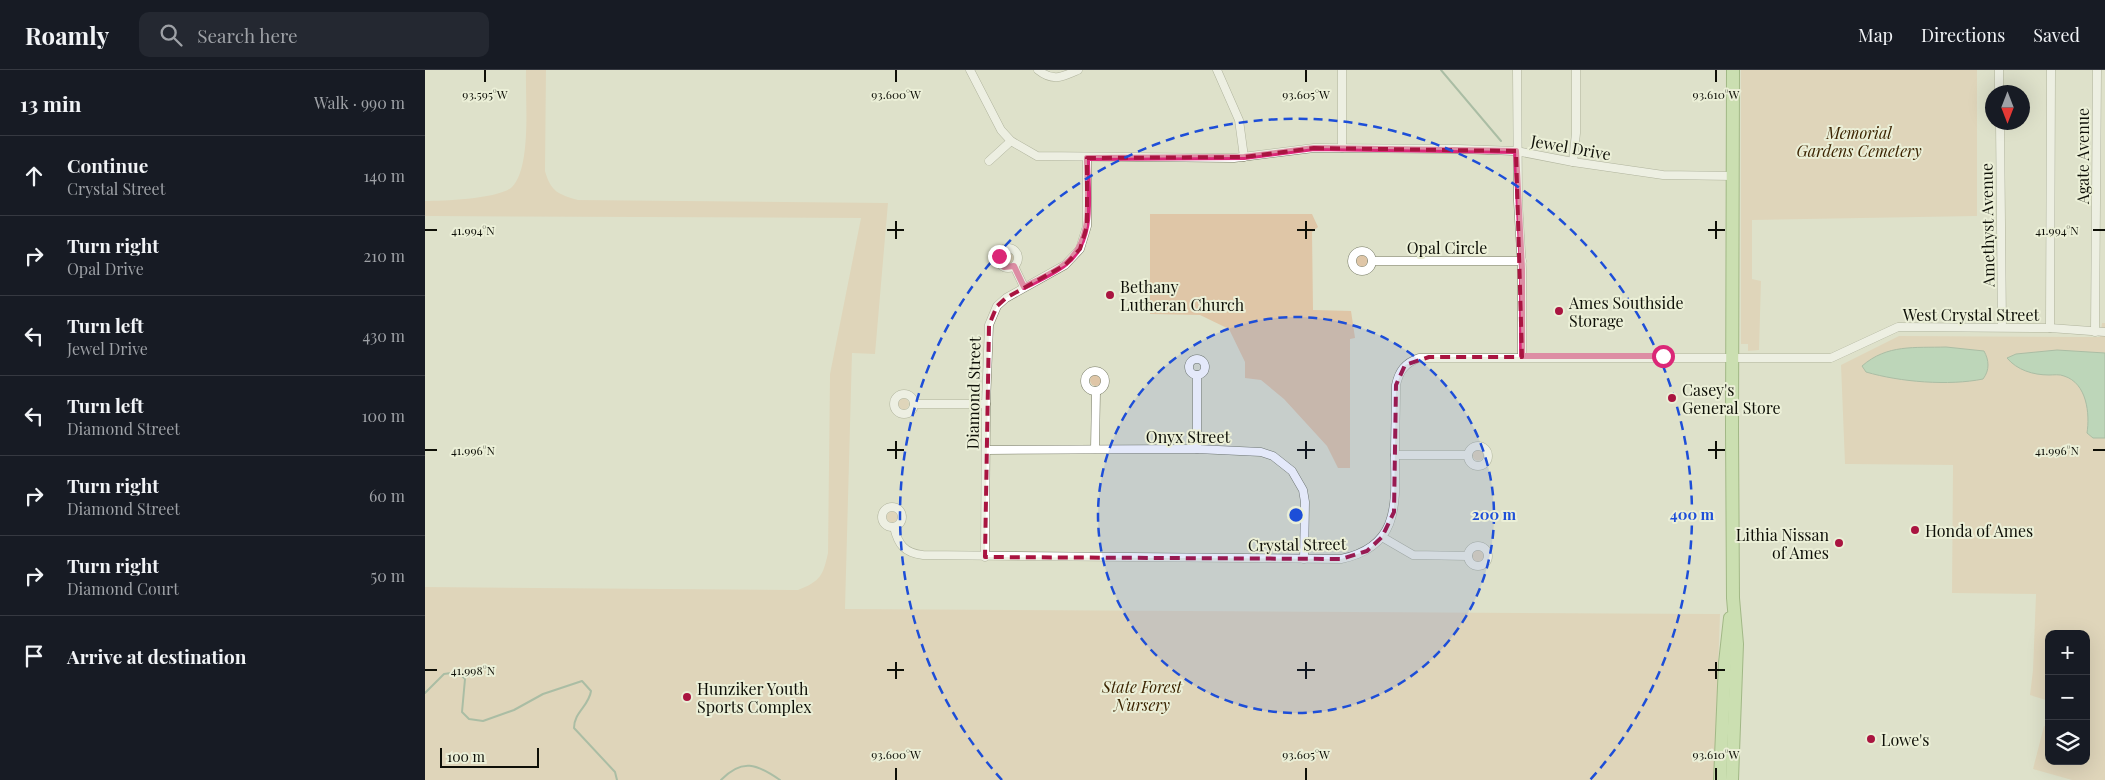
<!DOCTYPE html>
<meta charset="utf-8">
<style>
body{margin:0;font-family:"Playfair Display",serif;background:#242831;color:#f1f3f6}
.controls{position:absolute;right:15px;bottom:15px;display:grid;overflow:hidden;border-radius:10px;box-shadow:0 5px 20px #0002}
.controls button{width:45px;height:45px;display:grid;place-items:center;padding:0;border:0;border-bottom:1px solid #363941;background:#171b24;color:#f1f3f6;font:25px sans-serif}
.compass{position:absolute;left:1560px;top:15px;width:45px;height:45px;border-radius:50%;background:#171b24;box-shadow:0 5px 20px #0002;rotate:180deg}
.scale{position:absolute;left:15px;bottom:12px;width:99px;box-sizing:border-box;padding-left:5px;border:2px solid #0e0f07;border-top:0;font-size:14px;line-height:18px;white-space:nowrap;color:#0e0f07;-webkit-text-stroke:4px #ebefd7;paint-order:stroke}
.stop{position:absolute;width:15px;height:15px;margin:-11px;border:4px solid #db2777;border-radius:50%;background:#fff}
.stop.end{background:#db2777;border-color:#fff;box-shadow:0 1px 5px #0008}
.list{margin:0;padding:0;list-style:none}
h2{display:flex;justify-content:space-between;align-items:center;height:65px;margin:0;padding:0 20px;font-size:21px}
h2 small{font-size:16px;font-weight:400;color:#9ea1a6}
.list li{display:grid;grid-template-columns:32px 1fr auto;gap:15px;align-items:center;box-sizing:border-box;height:80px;padding:0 20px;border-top:1px solid #363941}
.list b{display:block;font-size:19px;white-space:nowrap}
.list p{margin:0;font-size:16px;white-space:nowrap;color:#9ea1a6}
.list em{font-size:16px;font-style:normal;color:#9ea1a6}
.icon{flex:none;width:28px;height:28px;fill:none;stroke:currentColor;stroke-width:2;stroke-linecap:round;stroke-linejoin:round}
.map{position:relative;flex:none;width:1680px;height:710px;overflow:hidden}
header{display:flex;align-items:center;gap:30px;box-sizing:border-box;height:70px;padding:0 25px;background:#171b24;border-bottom:1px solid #363941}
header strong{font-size:24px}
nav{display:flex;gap:28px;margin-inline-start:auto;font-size:18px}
.search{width:350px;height:45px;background:#242831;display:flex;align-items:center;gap:12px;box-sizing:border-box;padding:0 18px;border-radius:10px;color:#9ea1a6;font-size:19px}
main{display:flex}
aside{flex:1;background:#171b24}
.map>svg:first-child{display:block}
.green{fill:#dfc6a7}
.water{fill:#95c8a5;stroke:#6c9076}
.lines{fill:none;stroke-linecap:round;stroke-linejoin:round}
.stream{stroke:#6c9076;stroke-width:2}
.minor-casing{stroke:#787b66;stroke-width:9}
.primary-casing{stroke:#588533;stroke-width:14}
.minor{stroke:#fff;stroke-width:8}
.primary{stroke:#b3dc92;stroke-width:12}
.route{stroke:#db2777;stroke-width:6}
.marked{fill:none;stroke:#a91440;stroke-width:4;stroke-dasharray:10 6;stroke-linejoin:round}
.ticks{fill:none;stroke:#0e0f07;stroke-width:2}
.ring{fill:none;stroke:#1d4ed8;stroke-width:2.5;stroke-dasharray:9 6}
.poi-dot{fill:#a91440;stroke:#ebefd7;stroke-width:2}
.labels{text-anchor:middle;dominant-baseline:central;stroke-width:4;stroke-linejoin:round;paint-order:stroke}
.park-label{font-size:16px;font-style:italic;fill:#3b2300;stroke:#ebefd7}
.street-label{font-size:16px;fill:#0e0f07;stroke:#ebefd7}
.poi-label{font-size:16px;fill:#0e0f07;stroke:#ebefd7;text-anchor:start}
.ticks-label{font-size:12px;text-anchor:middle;fill:#0e0f07;stroke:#ebefd7;stroke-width:4;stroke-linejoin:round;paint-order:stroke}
.centre{fill:#1d4ed8;stroke:#ebefd7;stroke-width:2.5}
.ring-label{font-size:15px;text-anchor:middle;font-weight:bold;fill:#1d4ed8;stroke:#ebefd7;stroke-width:4;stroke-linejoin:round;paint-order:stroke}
</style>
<header>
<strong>Roamly</strong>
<div class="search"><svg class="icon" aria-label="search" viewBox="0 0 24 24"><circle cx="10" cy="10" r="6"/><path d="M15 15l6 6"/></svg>Search here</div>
<nav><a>Map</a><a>Directions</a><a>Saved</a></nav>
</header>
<main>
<aside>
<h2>13 min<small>Walk · 990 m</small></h2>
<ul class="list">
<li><svg class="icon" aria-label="ahead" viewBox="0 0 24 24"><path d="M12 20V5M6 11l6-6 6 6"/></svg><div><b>Continue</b><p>Crystal Street</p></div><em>140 m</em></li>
<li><svg class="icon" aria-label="right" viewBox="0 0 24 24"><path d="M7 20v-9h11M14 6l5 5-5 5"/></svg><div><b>Turn right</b><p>Opal Drive</p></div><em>210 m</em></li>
<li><svg class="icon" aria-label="left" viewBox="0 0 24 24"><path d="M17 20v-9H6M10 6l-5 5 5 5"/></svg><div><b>Turn left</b><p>Jewel Drive</p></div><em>430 m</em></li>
<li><svg class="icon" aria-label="left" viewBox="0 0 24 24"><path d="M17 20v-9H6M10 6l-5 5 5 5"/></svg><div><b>Turn left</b><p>Diamond Street</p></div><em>100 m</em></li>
<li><svg class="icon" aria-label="right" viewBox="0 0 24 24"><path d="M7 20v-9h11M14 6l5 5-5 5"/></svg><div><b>Turn right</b><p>Diamond Street</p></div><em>60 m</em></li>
<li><svg class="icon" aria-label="right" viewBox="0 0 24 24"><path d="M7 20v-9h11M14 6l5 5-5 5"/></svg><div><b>Turn right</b><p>Diamond Court</p></div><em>50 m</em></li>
<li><svg class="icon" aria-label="arrive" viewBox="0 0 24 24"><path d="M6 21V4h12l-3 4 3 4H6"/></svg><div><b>Arrive at destination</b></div></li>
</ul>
</aside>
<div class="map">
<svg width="1680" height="710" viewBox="0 0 1680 710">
<rect width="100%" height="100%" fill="#dee1ca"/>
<!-- green -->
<g class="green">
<path d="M101,0H121L120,101C126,122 133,124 153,130L463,133L450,284L427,283L420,539L1295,544L1289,710H0V517L373,520C396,511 398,505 403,483L405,304L436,148L0,146V131C18,131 74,129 87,117C107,97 100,28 101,0Z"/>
<polygon points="1316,0 1552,0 1552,146 1327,150 1327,209 1336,211 1334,280 1323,281 1323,274 1316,274"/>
<polygon points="725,144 887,144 893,157 887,162 888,240 926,241 930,268 925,269 925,398 913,398 902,376 859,329 836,310 820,308 820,292 804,259 775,245 725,244"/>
<circle cx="584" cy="188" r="6"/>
<circle cx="937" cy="191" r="6"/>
<polygon points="1677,253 1680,253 1680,710 1647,710 1608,699 1619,656 1622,657 1624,648 1624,691 1661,691 1661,564 1624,564 1624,631 1605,625 1608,600 1611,524 1527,523 1528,395 1420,394 1416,295 1474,266 1675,267"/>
<circle cx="671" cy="310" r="6"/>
<circle cx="478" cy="334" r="6"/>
<circle cx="1053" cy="385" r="5.5"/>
<circle cx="467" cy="447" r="5.5"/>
<circle cx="1053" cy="486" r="6"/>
</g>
<!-- water -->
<g class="water">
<path d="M1521,277L1559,281C1564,290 1565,300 1558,309C1524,316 1475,312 1441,302L1437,296C1462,274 1490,278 1521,277Z"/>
<path d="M1632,280L1680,283V368H1668L1662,363C1665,344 1662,313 1639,306C1635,304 1628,305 1624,305C1608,305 1592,300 1582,288L1591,284Z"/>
</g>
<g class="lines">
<!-- stream -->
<g class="stream">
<polyline points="1016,0 1076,71"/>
<path d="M0,623L19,604L33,602L40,609L37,642L44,649L58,651L89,640L118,624L157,611L166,621C164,636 149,642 149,658L190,702L192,710"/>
<path d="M296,710C317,688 332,694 355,710"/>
</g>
<!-- minor casing -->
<g class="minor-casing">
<g id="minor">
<polyline points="545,0 576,60 586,71 612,86 809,88 889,78 1034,79 1091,81 1148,92 1238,105 1308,106"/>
<path d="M613,0C628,12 637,7 653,0"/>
<polyline points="792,0 814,50 819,87"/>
<polyline points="1092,0 1093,131 1097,199 1097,287"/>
<polyline points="1574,0 1574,22"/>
<polyline points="1575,52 1577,257"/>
<polyline points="917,78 917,0"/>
<polyline points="564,91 586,71"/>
<polyline points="1148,92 1151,63 1151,0"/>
<circle cx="583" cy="188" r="10"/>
<circle cx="937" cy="191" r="10"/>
<polyline points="947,191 1097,191"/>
<polyline points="589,196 599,217"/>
<polyline points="1625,258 1626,0"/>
<polyline points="1670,262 1672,0"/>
<circle cx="772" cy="297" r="8"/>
<circle cx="670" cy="311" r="10"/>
<circle cx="479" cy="334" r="10"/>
<polyline points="489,334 561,334"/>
<circle cx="1053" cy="386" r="10"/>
<polyline points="670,379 671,321"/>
<polyline points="772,379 772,305"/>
<polyline points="561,380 772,379 836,382 848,386 867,401 878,420 880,432 879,489"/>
<polyline points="970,385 1043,385"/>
<circle cx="467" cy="447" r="10"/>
<path d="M469,457C473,474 479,483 498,485L916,489C973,477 971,437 970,388C970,364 971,340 971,315C974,301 980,293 994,288H1406L1473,257L1625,258L1680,262"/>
<polyline points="957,467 988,485 1043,486"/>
<circle cx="1053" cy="486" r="10"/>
<polyline points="560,487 561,334 564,255 572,236 581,228 640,195 655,179 662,156 662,88"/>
</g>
</g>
<!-- primary casing -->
<g class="primary-casing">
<g id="primary">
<polyline points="1295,710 1300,593 1305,548"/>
<polyline points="1307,710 1312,574 1308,528 1307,361 1308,0"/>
</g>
</g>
<!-- minor -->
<use href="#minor" class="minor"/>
<!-- primary -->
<use href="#primary" class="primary"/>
</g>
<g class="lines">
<!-- route -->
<path class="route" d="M574,186L575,193L579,197L589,196L599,217C613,210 629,203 640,194C671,170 662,123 662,88L819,87L889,78L1091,81L1097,199V286H1238"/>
</g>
<!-- marked area -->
<path d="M0 0H1680V710H0ZM889,78L1091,81L1097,287H1004L980,295L971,315L969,442L957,467L942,481L916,489L560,487L564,255L572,236L581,228L640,195L655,179L662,156V88L819,87Z" fill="#dee1ca" fill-opacity=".55" fill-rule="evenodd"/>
<path class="marked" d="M889,78L1091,81L1097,287H1004L980,295L971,315L969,442L957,467L942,481L916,489L560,487L564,255L572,236L581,228L640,195L655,179L662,156V88L819,87Z"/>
<!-- ticks -->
<path class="ticks" d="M60,0V12M471,0V12M881,0V12M1291,0V12M471,151V169M881,151V169M1291,151V169M0,160H12M462,160H479M872,160H890M1283,160H1300M1668,160H1680M471,371V389M881,371V389M1291,371V389M0,380H12M462,380H479M872,380H890M1283,380H1300M1668,380H1680M471,592V609M881,592V609M1291,592V609M0,600H12M462,600H479M872,600H890M1283,600H1300M471,698V710M881,698V710M1291,698V710"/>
<!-- distance rings -->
<circle cx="871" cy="445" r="198" fill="#1d4ed8" fill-opacity=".12"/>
<g class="ring">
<circle cx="871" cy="445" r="198"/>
<path d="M577 710A396 396 0 1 1 1165 710"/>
</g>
<!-- markers -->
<g class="poi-dot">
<circle cx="685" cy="225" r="5"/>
<circle cx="1134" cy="241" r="5"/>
<circle cx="1247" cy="328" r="5"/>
<circle cx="1490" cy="460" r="5"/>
<circle cx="1414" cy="473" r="5"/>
<circle cx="262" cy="627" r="5"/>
<circle cx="1446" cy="669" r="5"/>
</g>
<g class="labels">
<!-- park labels -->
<g class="park-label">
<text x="1434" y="62">Memorial<tspan x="1434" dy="18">Gardens Cemetery</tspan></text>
<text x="717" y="616">State Forest<tspan x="717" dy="18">Nursery</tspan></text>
</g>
<!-- street labels -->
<g class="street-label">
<text transform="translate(1146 77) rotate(10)">Jewel Drive</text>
<text transform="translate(1657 86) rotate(-90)">Agate Avenue</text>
<text transform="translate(1562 155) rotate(-91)">Amethyst Avenue</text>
<text x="1022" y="177">Opal Circle</text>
<text x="1546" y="244">West Crystal Street</text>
<text transform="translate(548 323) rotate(-89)">Diamond Street</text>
<text x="763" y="366">Onyx Street</text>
<text transform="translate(872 474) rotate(-1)">Crystal Street</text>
</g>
<!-- poi labels -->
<g class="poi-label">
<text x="695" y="216">Bethany<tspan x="695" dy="18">Lutheran Church</tspan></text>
<text x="1144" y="232">Ames Southside<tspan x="1144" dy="18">Storage</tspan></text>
<text x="1257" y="319">Casey's<tspan x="1257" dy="18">General Store</tspan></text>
<text x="1500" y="460">Honda of Ames</text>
<text x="1404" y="464" text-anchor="end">Lithia Nissan<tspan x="1404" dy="18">of Ames</tspan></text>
<text x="272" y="618">Hunziker Youth<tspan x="272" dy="18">Sports Complex</tspan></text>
<text x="1456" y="669">Lowe's</text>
</g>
</g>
<g class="ticks-label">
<text x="60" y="29">93.595°W</text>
<text x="471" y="29">93.600°W</text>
<text x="881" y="29">93.605°W</text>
<text x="1291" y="29">93.610°W</text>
<text x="1632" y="165">41.994°N</text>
<text x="48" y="165">41.994°N</text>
<text x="1632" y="385">41.996°N</text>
<text x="48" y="385">41.996°N</text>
<text x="48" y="605">41.998°N</text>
<text x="471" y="689">93.600°W</text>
<text x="881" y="689">93.605°W</text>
<text x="1291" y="689">93.610°W</text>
</g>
<circle cx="871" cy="445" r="8" class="centre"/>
<g class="ring-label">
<text x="1069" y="450">200 m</text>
<text x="1267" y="450">400 m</text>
</g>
</svg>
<div class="controls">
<button>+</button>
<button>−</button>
<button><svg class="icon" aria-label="layers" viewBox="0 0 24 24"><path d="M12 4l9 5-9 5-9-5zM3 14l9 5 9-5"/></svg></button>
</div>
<svg class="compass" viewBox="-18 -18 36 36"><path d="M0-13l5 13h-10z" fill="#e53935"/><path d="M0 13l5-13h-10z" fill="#9ea1a6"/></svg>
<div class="scale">100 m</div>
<div class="stop" style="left:1238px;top:286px"></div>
<div class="stop end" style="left:574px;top:186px"></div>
</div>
</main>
